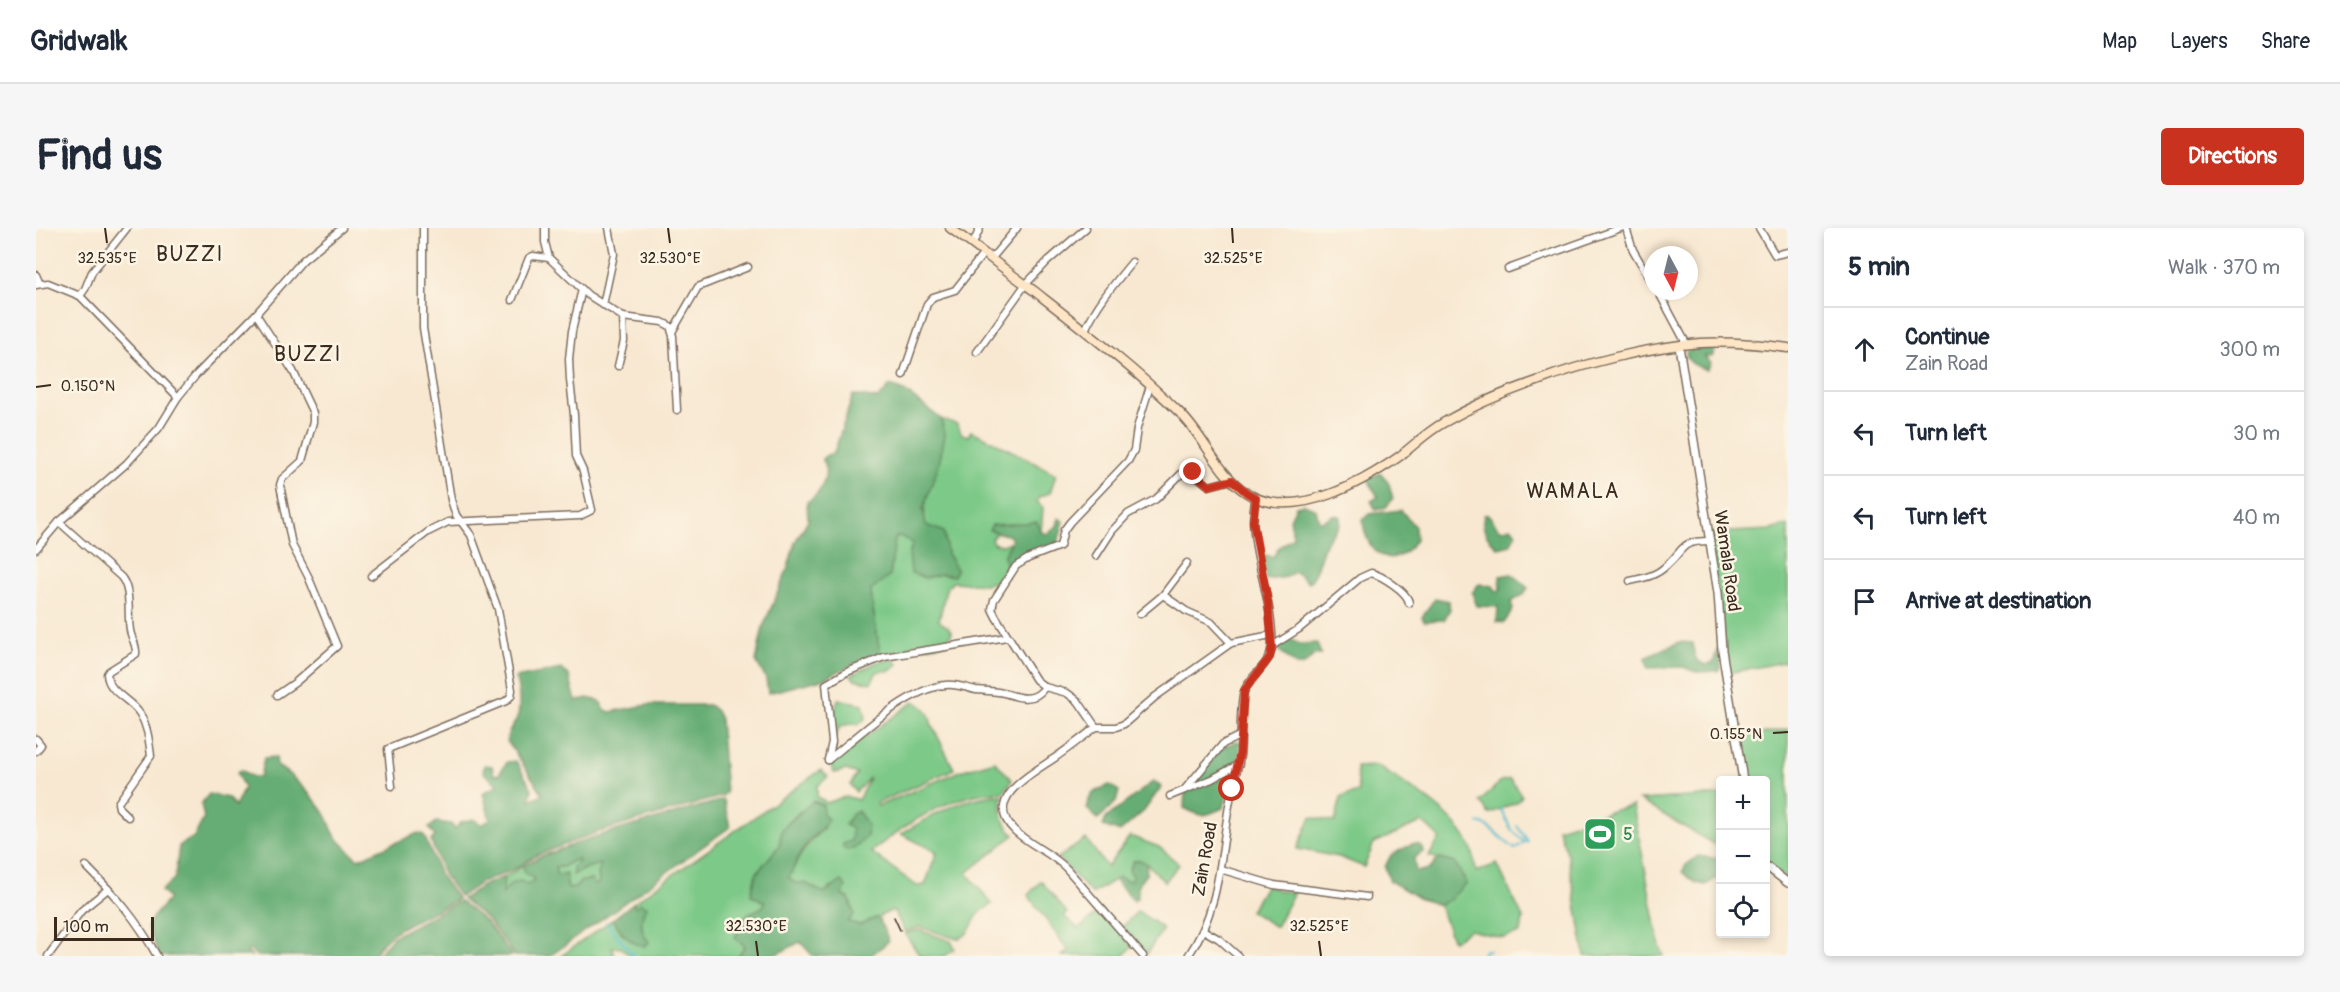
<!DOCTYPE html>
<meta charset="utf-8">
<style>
body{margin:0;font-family:Pangolin,sans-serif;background:#f6f6f7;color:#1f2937}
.controls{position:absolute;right:18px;bottom:18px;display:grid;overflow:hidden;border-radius:6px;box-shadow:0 3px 9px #0003}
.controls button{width:54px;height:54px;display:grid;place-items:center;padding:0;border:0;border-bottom:2px solid #e0e1e3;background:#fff;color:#1f2937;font:30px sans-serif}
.compass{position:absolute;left:1608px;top:18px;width:54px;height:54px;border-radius:50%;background:#fff;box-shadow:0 3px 9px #0003;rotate:173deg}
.scale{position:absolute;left:18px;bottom:15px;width:100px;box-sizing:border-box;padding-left:6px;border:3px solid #3b2a1e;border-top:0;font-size:16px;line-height:21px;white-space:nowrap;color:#3b2a1e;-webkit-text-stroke:4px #fcf5e5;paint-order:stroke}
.stop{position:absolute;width:18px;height:18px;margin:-14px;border:4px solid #c8321e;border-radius:50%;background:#fff}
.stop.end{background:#c8321e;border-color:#fff;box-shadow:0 2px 6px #0008}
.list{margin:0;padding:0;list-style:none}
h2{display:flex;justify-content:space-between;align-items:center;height:78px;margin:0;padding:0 24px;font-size:26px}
h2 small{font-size:20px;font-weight:400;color:#747a83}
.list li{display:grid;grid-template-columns:39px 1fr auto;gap:18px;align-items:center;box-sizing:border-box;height:84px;padding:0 24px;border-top:2px solid #e0e1e3}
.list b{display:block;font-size:22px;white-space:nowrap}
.list p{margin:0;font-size:20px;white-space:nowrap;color:#747a83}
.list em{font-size:20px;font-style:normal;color:#747a83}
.icon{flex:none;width:33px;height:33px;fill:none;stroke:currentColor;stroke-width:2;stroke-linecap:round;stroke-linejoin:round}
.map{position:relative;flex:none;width:1752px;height:728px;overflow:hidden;border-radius:6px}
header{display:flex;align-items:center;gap:36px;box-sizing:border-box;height:84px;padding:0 30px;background:#fff;border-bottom:2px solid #e0e1e3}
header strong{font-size:28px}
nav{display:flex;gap:33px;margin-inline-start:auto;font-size:21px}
.intro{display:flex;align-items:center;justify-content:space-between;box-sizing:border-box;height:144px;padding:0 36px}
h1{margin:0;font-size:42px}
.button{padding:15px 27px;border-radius:6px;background:#c8321e;color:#fff;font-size:21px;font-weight:700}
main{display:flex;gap:36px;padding:0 36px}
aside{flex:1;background:#fff;border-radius:6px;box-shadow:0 3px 9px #0003}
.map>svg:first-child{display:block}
.green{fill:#7dc988;stroke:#5c7a53;stroke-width:1.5}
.forest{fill:#66ad74;stroke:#506c49;stroke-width:1.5;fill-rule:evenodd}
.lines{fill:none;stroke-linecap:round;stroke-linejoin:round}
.stream{stroke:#52bccf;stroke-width:2}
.minor-casing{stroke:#7d6c5d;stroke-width:9}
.tertiary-casing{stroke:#7d6c5d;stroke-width:10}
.secondary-casing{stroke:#7d6c5d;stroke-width:11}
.minor{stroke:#fff;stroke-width:6}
.tertiary{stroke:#fff;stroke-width:7}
.secondary{stroke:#fde5c5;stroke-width:8}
.tram{stroke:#3b2a1e;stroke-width:1.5}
.route{stroke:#c8321e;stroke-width:8}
.ticks{fill:none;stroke:#3b2a1e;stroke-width:2}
.labels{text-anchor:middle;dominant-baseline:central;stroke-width:5;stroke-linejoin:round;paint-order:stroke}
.street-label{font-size:18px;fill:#3b2a1e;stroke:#fcf5e5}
.leisure-label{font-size:18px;fill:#27864d;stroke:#fcf5e5;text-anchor:start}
.quarter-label{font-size:21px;letter-spacing:1.5px;fill:#3b2a1e;stroke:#fcf5e5}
.ticks-label{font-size:15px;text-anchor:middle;fill:#3b2a1e;stroke:#fcf5e5;stroke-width:5;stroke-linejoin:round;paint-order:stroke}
</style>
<header>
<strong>Gridwalk</strong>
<nav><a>Map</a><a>Layers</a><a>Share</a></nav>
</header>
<div class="intro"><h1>Find us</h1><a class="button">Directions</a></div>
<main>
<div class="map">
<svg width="1752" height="728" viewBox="0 0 1752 728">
<rect width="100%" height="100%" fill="#fcf5e5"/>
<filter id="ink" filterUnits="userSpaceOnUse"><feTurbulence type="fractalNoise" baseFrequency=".0167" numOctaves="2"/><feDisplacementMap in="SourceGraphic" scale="12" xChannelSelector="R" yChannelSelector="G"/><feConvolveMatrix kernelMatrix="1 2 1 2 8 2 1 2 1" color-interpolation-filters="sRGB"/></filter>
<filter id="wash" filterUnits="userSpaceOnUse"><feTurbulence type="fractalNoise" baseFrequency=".008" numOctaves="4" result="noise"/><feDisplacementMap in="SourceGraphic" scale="24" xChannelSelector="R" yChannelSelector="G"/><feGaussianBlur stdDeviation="1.35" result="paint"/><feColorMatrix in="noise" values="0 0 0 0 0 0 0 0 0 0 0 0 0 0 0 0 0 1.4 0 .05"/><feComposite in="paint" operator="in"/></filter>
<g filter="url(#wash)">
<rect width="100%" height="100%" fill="#f8e8d1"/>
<!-- green -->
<g class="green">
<path d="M905,191L921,196L926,206L932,208L935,203C964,215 991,232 1020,246L1014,265L1003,269L1001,273L1007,280L1005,304L1000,295L954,302L962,304L955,311L957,315L966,317L976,313L968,327L969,337L986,329L967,343L961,353L950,356L916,354L910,361L903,393L912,399L916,404L911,415L844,427C842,405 836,384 835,362L854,347L859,310L864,308L877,315L889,350L905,346L918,348L921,341L911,326L908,304L889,297C884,259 915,232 905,191Z"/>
<polygon points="1752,297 1752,433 1692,445 1673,305 1734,302"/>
<path d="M858,431L862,436C855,445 851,442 841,444L835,455L818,451L815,447L841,434Z"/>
<polygon points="802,471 827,476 830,490 822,497 816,495 804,499 798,510 797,488"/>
<path d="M879,473C888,479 894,484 895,495L918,541L841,575L842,578L924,543L959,533L976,552L968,564C919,563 872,594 835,624L881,658L889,657L901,624L865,606C896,587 929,567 967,567C963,584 967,594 978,607L931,645L956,676C952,679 947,682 944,685C935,694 936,707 921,711L884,699L869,704L857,682L824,697L811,694L818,686L816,678L795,659L788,665L769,655H759L752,650C762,630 771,615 788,600L764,583L746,601L743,618L720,646L715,666L729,673L727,679L711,687L699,709L709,718L702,728H594L585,720L576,719L578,728H525L577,691L587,707L606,706L605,687L597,675L785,542L792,549L781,558V569L791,575C801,571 811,566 822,572L834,549L820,564L814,557L821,546L810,542L798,545L794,534Z"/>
<polygon points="1752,501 1752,652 1730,636 1730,552 1709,552 1703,510"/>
<path d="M1341,538C1371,557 1418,584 1434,617C1438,625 1439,636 1440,644L1461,636L1487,690L1485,705L1468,710L1433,702L1417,713L1403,677L1413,672L1419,635L1393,628L1404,610L1386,594L1338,615L1328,639L1303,629L1261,621L1275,589L1299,594L1305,569L1322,564L1320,539Z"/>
<polygon points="1474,551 1486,568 1481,574 1453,586 1444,574 1465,553"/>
<polygon points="1684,567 1684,620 1603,572"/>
<polygon points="1597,578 1624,719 1628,728 1549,728 1532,629 1522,600 1579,582"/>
<polygon points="1094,608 1123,619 1143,636 1129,654 1110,635 1098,633 1093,642 1097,648 1095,652 1091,653 1083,649 1056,666 1022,630 1050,611 1071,639"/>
<polygon points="542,629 543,634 538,646 550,640 566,635 564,655 558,657 547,653 539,660 532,661 530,646 521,648 519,639 526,639"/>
<polygon points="487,636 489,645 496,649 498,654 492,657 484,653 476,656 466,667 468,649 478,644"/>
<polygon points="1005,653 1031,685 1028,688 1043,701 1065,681 1096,719 1087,728 1026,728 1032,722 992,667"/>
<polygon points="1230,657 1245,663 1258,664 1240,699 1214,683"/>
<polygon points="1102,683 1127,701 1110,727 1086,699"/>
<polygon points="883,702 915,713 919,721 909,728 884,728 869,706"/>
</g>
<!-- forest -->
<g class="forest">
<path d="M1662,120H1676L1679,122L1676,129L1668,128L1675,135L1671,142C1661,138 1651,136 1650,124Z"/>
<path d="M854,158L870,164L905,191L909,207L903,236L887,281L890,297L908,304L911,326L921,341L918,348L905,346L889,350L875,345L873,325L877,315L864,308L859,310L854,348L835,362C836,384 842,405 844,427L829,431L787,451L732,465L730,451L720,433L727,399L752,340L759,314L772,292L771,274C785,267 795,246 786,231L791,227L798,225L817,167L842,171Z"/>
<polygon points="1345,245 1353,256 1357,271 1349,280 1340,282 1335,273 1342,269 1331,250"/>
<polygon points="1268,276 1280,281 1283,293 1287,293 1297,287 1304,288 1304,297 1290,313 1277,350 1272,355 1264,347 1258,344 1251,349 1230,352 1226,330 1229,327 1237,329 1243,319 1257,309 1254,291 1260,278"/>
<path d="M1365,282L1379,299L1380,311C1358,347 1329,326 1327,292L1333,286Z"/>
<path d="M1452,286L1462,300L1468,302L1475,299L1480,305L1474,317L1463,320C1452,311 1444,301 1448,287Z"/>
<polygon points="1023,290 1028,294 1022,314 1013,320 996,323 969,337 968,327 976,313 974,308 953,302 956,297 1001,294 1005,304 1012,306 1021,298"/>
<polygon points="1476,346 1492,360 1487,367 1475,374 1477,382 1468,395 1461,394 1462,379 1441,378 1436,365 1443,356 1457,358 1461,364 1465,360 1464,348"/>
<polygon points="1399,370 1412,373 1414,381 1408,392 1388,393 1386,389"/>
<polygon points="1255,412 1263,416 1281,415 1285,427 1278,427 1268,437 1261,438 1239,419 1245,413"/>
<path d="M1643,414L1657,415C1658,427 1657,432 1670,437L1677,435L1681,422L1682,423L1685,439L1683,443L1660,444L1647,439L1612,440L1610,429C1620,422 1632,421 1643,414Z"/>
<path d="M525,441L533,448L540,473L551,470L564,473L568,481L574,484L611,477H673L680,483L684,491L690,565L686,568L559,605L501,627L477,642L444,655L424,669L407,646L395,613L399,608L393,600L400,594L415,596L419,601L425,594L438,591L446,597L454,591L447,565L462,557L447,544L448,537L456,538L458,547L463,546L471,534L480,533L496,561L494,572L507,566L471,513C472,500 477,500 481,490C485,480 483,460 479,450Z"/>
<path d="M1200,513L1205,514L1200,543L1187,580C1169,588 1167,590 1148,580L1149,563L1160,559L1162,545L1184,521Z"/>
<path d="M240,529L241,538C256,546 283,574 291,589C294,595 295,601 299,607C305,616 314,623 322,631L382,605L388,607L404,647L422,671C392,690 355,695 337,728H221L214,722L211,724L216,728H123L112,699L116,690L133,671L125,663L139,650L143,618L158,609L168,590L165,576L173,566L192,570L199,579L208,560L201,545L205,542L217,549H224L228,530Z"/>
<polygon points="1118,553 1125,559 1108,583 1084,604 1067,598 1070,590"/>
<path d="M1074,557L1083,563L1080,574L1062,591L1051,581C1053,565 1059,562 1074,557Z"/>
<path d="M686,572L688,573L694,599L514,728H479L450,690L426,671L446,658L468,649L466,666L475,656L484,653L492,657L498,653L496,649L489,645L487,638L503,629L558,609ZM542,630L543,634L537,639V647L550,640L565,636L562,646L563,655L558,657L556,652L545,653L539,660L532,661L529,646L521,648L519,639H526Z"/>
<path d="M777,573L787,577V586L792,591C787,602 779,606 772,614C764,625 758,638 753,650L759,655H769L788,665L806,653L810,658L806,667L813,670L818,686L812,694L824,697L842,689L853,713L834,728H777L764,714L741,726L702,728L709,718L699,709L711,687L727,679L729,674L715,667L720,646L743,618L746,601Z"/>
<polygon points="822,583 832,598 831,608 820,619 811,622 807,620 807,616 815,613 816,601 809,597 815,587"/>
<polygon points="1376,616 1385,617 1387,624 1378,630 1380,644 1394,641 1402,631 1419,635 1431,655 1413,672 1403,677 1384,671 1354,653 1349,639 1355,627"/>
<polygon points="1662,628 1684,631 1684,648 1670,657 1660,655 1646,644 1650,637"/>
<polygon points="1104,632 1110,635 1111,645 1103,655 1101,670 1098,673 1079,652 1083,649 1091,653 1095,652 1097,648 1093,642 1097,633"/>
<polygon points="424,673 450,694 476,728 340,728 358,708"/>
<path d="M597,675L599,679L605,675L611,679C603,690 604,703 613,714L609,718C593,716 585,704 577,691Z"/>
</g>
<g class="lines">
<!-- stream -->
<g class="stream">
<polyline points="1465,581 1475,601 1488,614 1492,613 1481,598"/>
<path d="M1442,595C1455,597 1467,613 1479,621L1487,615"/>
<polyline points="570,694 598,728"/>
<polyline points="1446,728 1448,723 1453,722"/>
</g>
</g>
</g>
<g filter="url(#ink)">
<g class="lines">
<!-- minor casing -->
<g class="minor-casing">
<g id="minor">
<polyline points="509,0 509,14 513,30 552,67 587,89 588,113 582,138"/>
<polyline points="1590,0 1597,22 1617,56"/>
<polyline points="1723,0 1739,27 1752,24"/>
<polyline points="937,16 944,0"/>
<polyline points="955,31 981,0"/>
<polyline points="1472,41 1585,0"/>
<polyline points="0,47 4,56"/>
<polyline points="0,57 12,55 44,68 49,61 56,44 91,0"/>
<polyline points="1622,63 1651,117"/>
<polyline points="44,68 142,169"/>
<polyline points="476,72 493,30 497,28 513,30"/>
<polyline points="567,77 578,26 573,0"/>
<polyline points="220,86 257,143 277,185 277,194 266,233 246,251 244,257 256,317 272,348 301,418 260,454 241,467"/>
<polyline points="587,89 626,94 634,98 637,108 641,182"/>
<path d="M1049,102C1061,76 1078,56 1096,34"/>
<polyline points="636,104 662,59 712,39"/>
<polyline points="941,124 989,57 1012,33 1050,0"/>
<polyline points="867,147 891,76 897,69 919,62 948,25"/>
<polyline points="1114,158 1101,200 1098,222 1092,233 1034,294 1028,302 1024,318 993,330 980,338 958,372 956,381 960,389 1000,452 1009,459 1031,465 1042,473 1060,499 1080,499 1088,496 1119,469 1195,415 1235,407"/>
<path d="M23,294L85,349C96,362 91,385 94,402C95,410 101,417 100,426L73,443L71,446C72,465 95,471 104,486C112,499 113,513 115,528L82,575L83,580L92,589"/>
<polyline points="0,321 23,294 90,236 123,200 142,169 161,146 220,86 267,32 306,0"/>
<polyline points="1060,328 1076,303 1092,286 1120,271 1148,243 1157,245 1173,258 1196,252"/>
<polyline points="1151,335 1127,367 1150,383 1175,394 1195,415"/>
<polyline points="335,348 392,304 412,294 544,288 556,282 547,243 540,228 538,187 534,152 533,131 536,103 546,61"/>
<path d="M1594,353C1607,350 1620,348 1630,338C1650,321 1642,313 1674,313"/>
<polyline points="1104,386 1127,367"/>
<path d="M1236,418L1263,401L1324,350L1335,345C1345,347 1372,364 1373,375"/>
<path d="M1060,499C1047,509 1033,520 1020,529C997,545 945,571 979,603C995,618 1016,625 1031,641L1107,728"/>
<polyline points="0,511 5,517 0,523"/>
<polyline points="792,532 796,514 790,456 811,444 848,429 971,409"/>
<path d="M792,532C822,508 871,461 909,457C920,455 929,460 940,462C950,463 959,463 968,465C984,470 998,475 1009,459"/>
<polyline points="356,558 352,521 470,473 475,468 476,462 462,381 435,307 420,287 415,272 387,100 387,0"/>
<polyline points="1149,561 1187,516 1205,507"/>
<polyline points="1134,568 1176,551 1203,536"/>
<path d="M50,638C80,668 100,690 121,728"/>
<polyline points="1184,641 1238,657 1331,669"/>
<polyline points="1167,702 1183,711 1202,728"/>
<polyline points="12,728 45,683 72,661"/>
<path d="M1152,728C1185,681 1184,626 1194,572C1196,557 1202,542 1204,527C1206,509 1203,480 1208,464C1214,446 1234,439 1236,418C1239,373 1208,310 1220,270"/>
</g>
</g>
<!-- tertiary casing -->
<g class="tertiary-casing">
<g id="tertiary">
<polyline points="1643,118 1682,365 1686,422 1707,552"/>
<polyline points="1730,638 1752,655"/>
</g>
</g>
<!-- secondary casing -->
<g class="secondary-casing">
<path id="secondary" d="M914,0C942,20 969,42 997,62C1047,101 1098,140 1144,185C1170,210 1184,253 1218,269C1263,290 1327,254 1364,228C1378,217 1391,204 1407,195C1436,178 1469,164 1501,153C1548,135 1613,119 1664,115C1693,113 1723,116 1752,120"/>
</g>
<!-- minor -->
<use href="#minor" class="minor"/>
<!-- tertiary -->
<use href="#tertiary" class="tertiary"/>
<!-- secondary -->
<use href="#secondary" class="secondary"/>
<!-- tram -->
<polyline class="tram" points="858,689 864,702"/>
</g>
</g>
<g class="lines" filter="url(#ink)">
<!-- route -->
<polyline class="route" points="1157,244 1173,258 1196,252 1211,265 1220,270 1217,294 1232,374 1236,418 1234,429 1208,463 1204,525 1196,561"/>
</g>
<!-- ticks -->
<path class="ticks" d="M69,0L71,15M632,0L634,15M1196,0L1197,15M0,159L15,157M1737,505L1752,504M720,713L722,728M1283,713L1285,728"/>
<!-- icons -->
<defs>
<g id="stadium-square" transform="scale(1.725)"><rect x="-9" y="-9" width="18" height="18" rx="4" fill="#2e9e5b" stroke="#fcf5e5"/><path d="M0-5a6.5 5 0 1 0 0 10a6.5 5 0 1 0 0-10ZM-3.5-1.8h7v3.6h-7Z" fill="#fff"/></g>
</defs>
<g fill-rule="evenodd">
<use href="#stadium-square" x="1564" y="606"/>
</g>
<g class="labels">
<!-- street labels -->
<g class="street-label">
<text transform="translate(1691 333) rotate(82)">Wamala Road</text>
<text transform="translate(1169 631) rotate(-80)">Zain Road</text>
</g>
<!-- leisure labels -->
<g class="leisure-label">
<text x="1587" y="606">5</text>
</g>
<!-- quarter labels -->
<g class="quarter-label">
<text x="154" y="26">BUZZI</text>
<text x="272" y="126">BUZZI</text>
<text x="1537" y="263">WAMALA</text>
</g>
</g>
<g class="ticks-label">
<text x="71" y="35">32.535°E</text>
<text x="634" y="35">32.530°E</text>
<text x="1197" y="35">32.525°E</text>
<text x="52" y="163">0.150°N</text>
<text x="1700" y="511">0.155°N</text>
<text x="720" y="703">32.530°E</text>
<text x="1283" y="703">32.525°E</text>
</g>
</svg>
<div class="controls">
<button>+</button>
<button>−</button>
<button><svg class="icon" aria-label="locate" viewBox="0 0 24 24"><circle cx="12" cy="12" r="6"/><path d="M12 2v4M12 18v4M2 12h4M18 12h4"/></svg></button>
</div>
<svg class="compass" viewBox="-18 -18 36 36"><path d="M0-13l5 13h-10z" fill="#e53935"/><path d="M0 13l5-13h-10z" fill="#747a83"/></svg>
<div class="scale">100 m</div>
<div class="stop" style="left:1196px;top:561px"></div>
<div class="stop end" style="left:1157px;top:244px"></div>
</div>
<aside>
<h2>5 min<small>Walk · 370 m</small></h2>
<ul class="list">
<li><svg class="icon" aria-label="ahead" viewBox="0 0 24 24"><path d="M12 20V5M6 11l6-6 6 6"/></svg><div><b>Continue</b><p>Zain Road</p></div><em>300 m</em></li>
<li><svg class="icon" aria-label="left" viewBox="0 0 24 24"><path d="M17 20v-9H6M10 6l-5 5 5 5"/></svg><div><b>Turn left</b></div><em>30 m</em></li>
<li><svg class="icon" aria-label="left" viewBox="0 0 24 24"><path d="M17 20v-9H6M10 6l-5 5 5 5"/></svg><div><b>Turn left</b></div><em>40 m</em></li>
<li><svg class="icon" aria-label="arrive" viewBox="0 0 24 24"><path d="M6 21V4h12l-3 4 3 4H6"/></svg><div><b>Arrive at destination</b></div></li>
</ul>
</aside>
</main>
